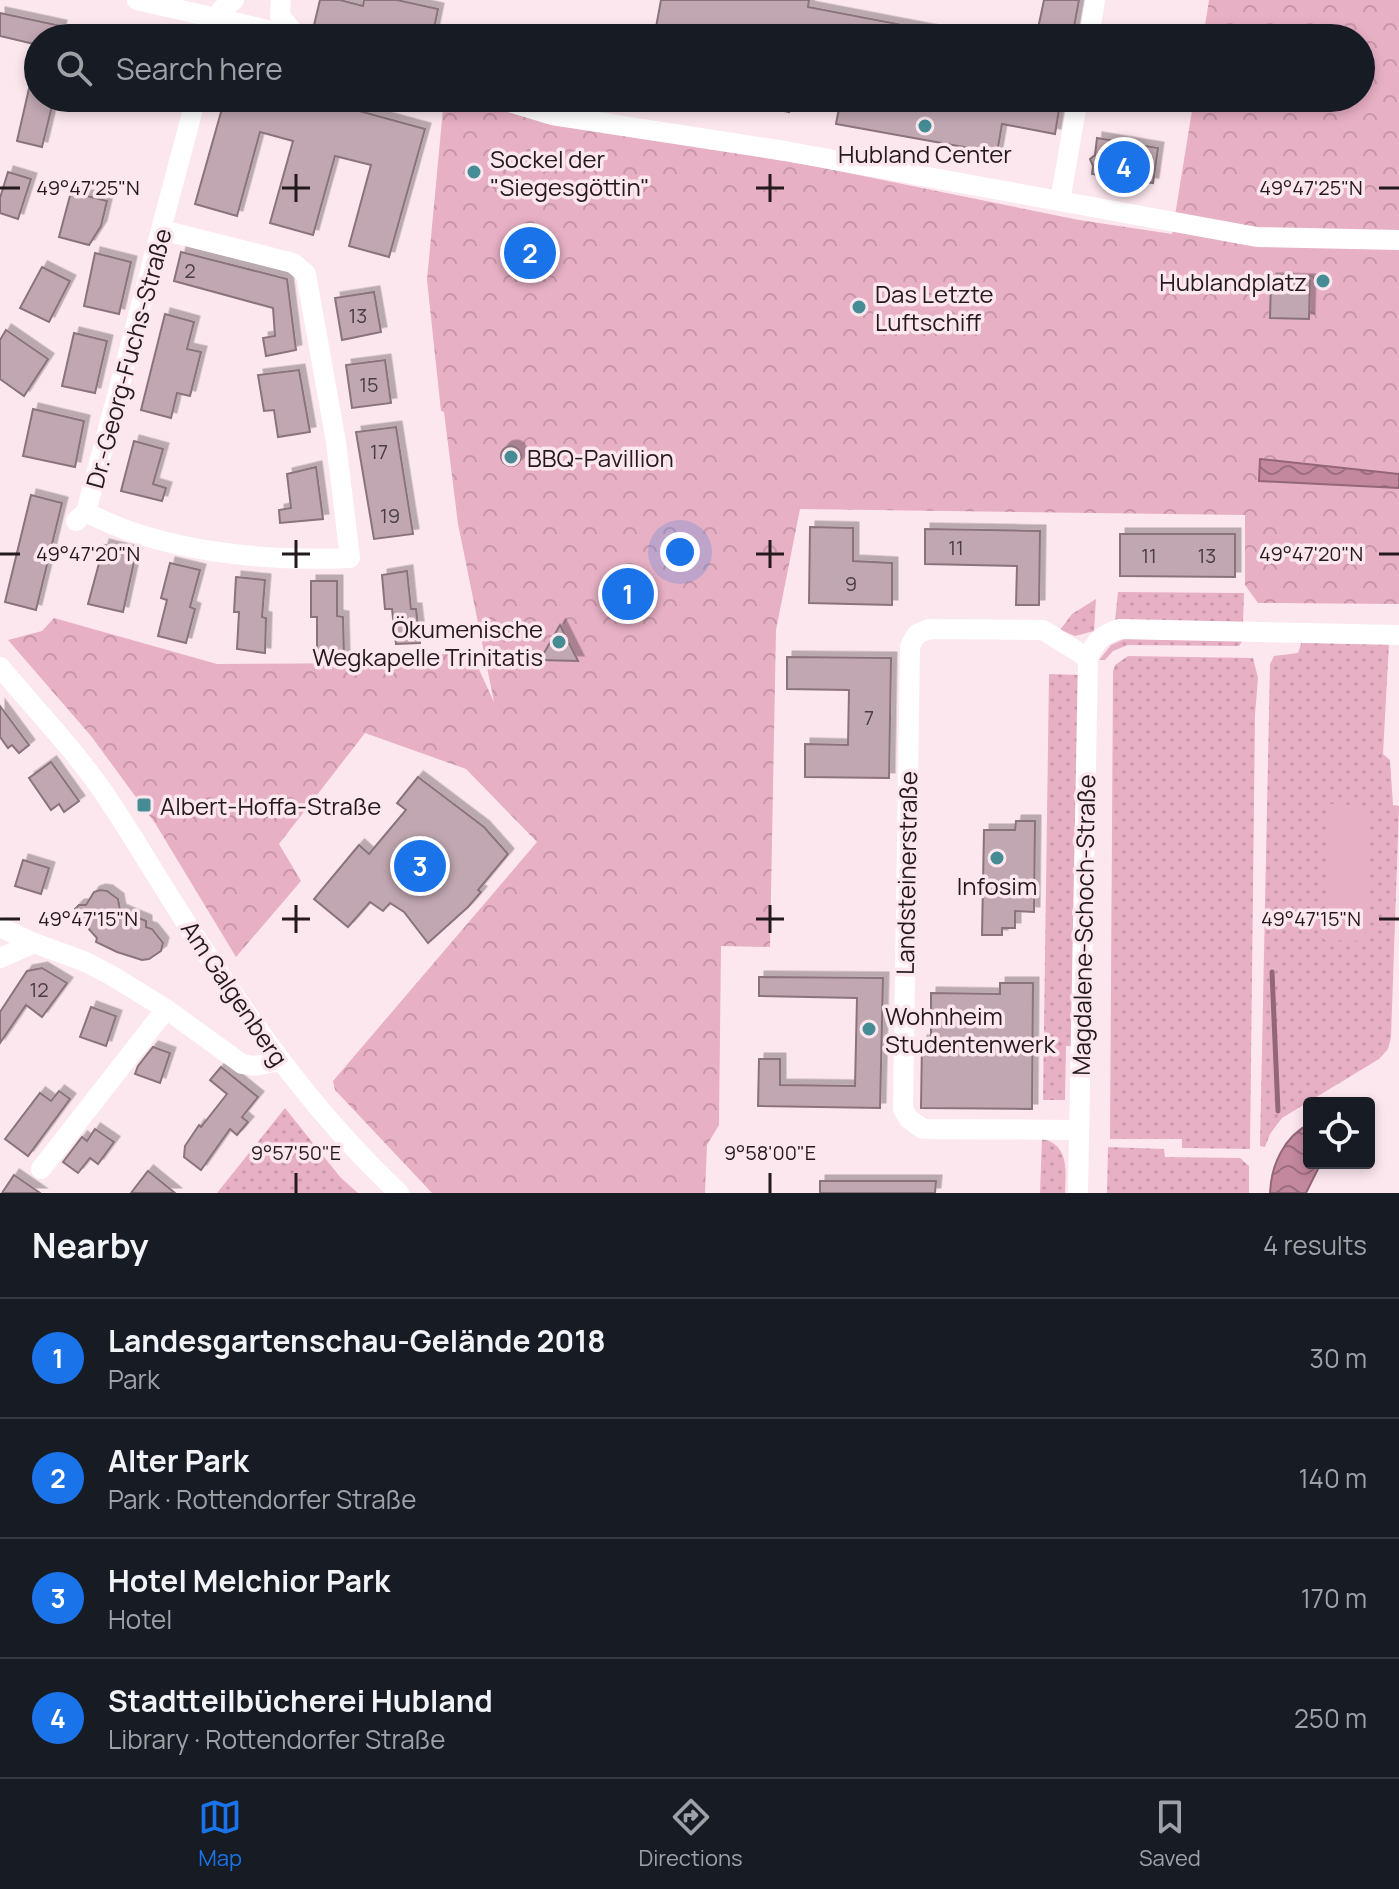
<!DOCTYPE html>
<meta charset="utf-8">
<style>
body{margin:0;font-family:Manrope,sans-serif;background:#20242c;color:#f1f3f6}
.controls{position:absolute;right:24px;bottom:24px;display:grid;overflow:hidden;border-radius:8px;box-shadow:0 4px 12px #0003}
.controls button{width:72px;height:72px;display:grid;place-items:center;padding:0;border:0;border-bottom:2px solid #363941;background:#171b24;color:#f1f3f6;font:40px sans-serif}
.you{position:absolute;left:680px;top:552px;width:28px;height:28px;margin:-20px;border:6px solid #fff;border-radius:50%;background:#1a73e8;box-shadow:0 0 0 12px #1a73e833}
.badge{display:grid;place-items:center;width:52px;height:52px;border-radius:50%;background:#1a73e8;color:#fff;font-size:26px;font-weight:700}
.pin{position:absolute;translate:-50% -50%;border:4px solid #fff;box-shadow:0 2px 8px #0006}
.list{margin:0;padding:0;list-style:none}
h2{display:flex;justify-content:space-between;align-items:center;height:104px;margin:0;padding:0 32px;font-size:34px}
h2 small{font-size:26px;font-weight:400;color:#9ea1a6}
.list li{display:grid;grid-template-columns:52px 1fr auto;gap:24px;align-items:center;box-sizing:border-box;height:120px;padding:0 32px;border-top:2px solid #363941}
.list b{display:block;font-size:30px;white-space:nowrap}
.list p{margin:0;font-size:26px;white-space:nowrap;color:#9ea1a6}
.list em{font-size:26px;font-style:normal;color:#9ea1a6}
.icon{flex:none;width:44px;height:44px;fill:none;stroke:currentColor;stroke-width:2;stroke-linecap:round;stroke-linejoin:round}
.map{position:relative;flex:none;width:1399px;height:1193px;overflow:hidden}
.search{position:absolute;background:#171b24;box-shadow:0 4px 12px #0003;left:24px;right:24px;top:24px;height:88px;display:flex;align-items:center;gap:20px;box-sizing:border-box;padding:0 28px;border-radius:44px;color:#9ea1a6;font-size:30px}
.sheet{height:584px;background:#171b24}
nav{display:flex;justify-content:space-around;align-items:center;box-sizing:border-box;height:112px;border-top:2px solid #363941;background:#171b24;font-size:22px;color:#9ea1a6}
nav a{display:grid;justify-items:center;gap:4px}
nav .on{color:#1a73e8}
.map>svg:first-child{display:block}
.grass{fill:url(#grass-dots)}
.park{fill:url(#park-crowns)}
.pitch{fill:#e8b0c5}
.water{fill:url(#water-waves);stroke:#936678;stroke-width:2}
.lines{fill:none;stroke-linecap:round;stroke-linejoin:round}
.stream{stroke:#936678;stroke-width:5}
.building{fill:#c1a7b1;stroke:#8b737c;stroke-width:2;filter:url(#shadow)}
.minor{stroke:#fff;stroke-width:20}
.ticks{fill:none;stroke:#241a1e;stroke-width:3}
.poi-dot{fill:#458c94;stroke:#fde7ef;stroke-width:3}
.labels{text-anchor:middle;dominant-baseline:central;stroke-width:7;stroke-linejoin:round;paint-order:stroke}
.number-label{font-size:20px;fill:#4b3d43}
.poi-label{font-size:24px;fill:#241a1e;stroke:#fde7ef;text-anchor:start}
.street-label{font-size:24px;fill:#241a1e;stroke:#fde7ef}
.ticks-label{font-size:20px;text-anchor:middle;fill:#241a1e;stroke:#fde7ef;stroke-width:7;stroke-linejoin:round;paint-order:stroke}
</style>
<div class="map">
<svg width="1399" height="1193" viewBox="0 0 1399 1193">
<defs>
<pattern id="grass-dots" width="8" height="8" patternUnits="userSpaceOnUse" patternTransform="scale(2)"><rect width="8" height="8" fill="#e8b0c5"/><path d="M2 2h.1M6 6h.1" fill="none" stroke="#c797a9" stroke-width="1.8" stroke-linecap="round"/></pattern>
<pattern id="park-crowns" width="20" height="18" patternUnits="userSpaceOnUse" patternTransform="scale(2)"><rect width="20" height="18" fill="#e8b0c5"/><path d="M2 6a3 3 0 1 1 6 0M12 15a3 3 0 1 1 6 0" fill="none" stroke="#c797a9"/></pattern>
<pattern id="water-waves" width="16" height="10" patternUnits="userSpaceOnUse" patternTransform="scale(2)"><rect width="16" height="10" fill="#c3879e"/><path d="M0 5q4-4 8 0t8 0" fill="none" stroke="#9e6e80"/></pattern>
<filter id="shadow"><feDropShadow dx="5.5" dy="-5.5" stdDeviation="0" flood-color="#0004"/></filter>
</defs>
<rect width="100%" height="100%" fill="#fde7ef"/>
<!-- grass -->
<g class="grass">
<polygon points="1118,592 1244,593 1243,624 1115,621"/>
<polygon points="1096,599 1094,631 1075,636 1060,630 1072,614"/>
<polygon points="1124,639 1132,639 1243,640 1239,646 1128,645 1113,651 1105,660 1099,660 1111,645"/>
<polygon points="1302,641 1389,643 1383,754 1390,760 1393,805 1399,806 1391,1037 1388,1049 1379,1059 1282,1118 1270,1134 1265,1147 1260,1146 1270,664 1274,656 1298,653"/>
<polygon points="1128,656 1253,658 1258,678 1255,715 1250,1149 1182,1148 1182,1139 1110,1139 1113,671 1115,665"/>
<polygon points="1049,674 1080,675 1073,1046 1066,1046 1065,1100 1043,1100"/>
<polygon points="285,1108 341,1178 358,1193 217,1193"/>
<path d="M1042,1138C1069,1146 1066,1169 1065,1193H1040Z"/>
<polygon points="1108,1147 1164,1149 1165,1157 1240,1158 1249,1166 1249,1193 1107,1193"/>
</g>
<!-- park -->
<polygon class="park" points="1209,0 1399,0 1399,604 1258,603 1245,585 1245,515 800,509 776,630 770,947 721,946 719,1125 707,1145 705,1193 432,1193 335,1090 333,1081 537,842 466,769 365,733 279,844 301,881 236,957 155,823 91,736 8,640 42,631 54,618 217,664 384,663 470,650 494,702 458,524 444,412 441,411 427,280 444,98 480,98 520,113 814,166 1079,220 1172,234 1194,98 1361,98 1361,38 1203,38"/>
<!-- pitch -->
<polygon class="pitch" points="1330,804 1370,806 1365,941 1324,940"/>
<!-- water -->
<g class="water">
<polygon points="1260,459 1399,474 1399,488 1259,481"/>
<path d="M1309,1124V1163H1321L1306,1193H1270C1271,1165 1284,1137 1309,1124Z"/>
</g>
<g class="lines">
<!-- stream -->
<polyline class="stream" points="1272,972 1278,1111"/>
</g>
<!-- building -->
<g class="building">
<polygon points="320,0 340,0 363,6 364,0 397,0 438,9 432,38 383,38 314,25"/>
<polygon points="661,0 809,0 808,7 939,32 939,38 654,38"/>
<polygon points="1044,0 1079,0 1072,38 1036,38"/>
<polygon points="0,13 61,26 58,38 38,38 38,45 0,36"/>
<polygon points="33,71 38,72 38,98 54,98 42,147 17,141"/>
<polygon points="225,98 312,98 425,129 389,257 349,246 371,165 335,156 313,235 270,223 293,141 260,132 237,216 195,204"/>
<polygon points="750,98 791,98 789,112 750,104"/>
<polygon points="841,98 1061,98 1055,134 1002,124 997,153 836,124"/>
<polygon points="1097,138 1158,148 1153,183 1092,174 1093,166 1090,159 1095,155"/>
<polygon points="8,172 31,179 18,219 0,213 0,198"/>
<polygon points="71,192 107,201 101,226 89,245 59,237"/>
<polygon points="181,252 287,279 296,350 266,356 263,338 275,336 273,308 174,281"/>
<polygon points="95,253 131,262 119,314 84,306"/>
<polygon points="42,267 70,281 49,322 20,308"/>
<polygon points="1271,279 1310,280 1309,319 1270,318"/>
<polygon points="374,292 381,332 342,340 335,298"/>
<polygon points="165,314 194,322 187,349 201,352 190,396 177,393 171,418 141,410"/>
<polygon points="6,330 48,359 24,396 0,379 0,340"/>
<polygon points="74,333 107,341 95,393 62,386"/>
<polygon points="385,360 391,403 352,408 346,365"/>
<polygon points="299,370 310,432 278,437 274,410 264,411 258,375"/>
<polygon points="33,409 84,421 75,467 23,456"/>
<polygon points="396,427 413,534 374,539 356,432"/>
<polygon points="134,441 163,449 153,484 166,488 162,501 121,491"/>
<circle cx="511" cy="456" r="10"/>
<polygon points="316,467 323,519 280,523 279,510 291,508 287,474"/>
<polygon points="31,495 62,503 36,610 5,602"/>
<polygon points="810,527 853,528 853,561 892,563 892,605 809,603"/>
<polygon points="925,529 1040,531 1039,605 1016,605 1017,566 925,564"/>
<polygon points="1120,534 1235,534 1235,577 1120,576"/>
<polygon points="104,545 136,553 123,612 88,604"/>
<polygon points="170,563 200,570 190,607 195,609 186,643 158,636 167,600 161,598"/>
<polygon points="407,571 411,609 416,609 420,643 396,644 392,609 385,609 382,575"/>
<polygon points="236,577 265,580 262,617 266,618 265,653 237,649 239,612 234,612"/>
<polygon points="311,581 337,581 337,616 343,617 344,656 317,654 317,617 311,617"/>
<polygon points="560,625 578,661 540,660"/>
<polygon points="787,657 891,658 889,778 805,777 805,744 848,745 849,690 787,689"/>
<polygon points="0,706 29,745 19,753 12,745 8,748 0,737"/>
<polygon points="51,762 79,801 64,812 59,804 51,810 29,778"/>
<polygon points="418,777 484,827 508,854 478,890 481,892 468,907 428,943 404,912 390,903 383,911 370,902 348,927 314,899 359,845 369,854 406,810 397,803"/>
<polygon points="1016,821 1035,821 1034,912 1015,911 1015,928 1002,928 1002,935 982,935 984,830 1015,830"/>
<polygon points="23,860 49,868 41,894 15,886"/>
<polygon points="100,890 107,891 118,899 120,910 146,921 146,927 152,929 163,943 161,951 149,959 142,960 117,952 96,942 97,938 88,928 79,928 75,923 75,909 79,905 86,905 94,892"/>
<polygon points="42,968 67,983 42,1017 26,1005 0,1043 0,1012 27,971"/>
<polygon points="759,977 883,978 880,1108 758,1106 759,1059 780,1059 780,1085 855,1086 857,998 759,996"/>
<polygon points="1000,983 1033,983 1032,1109 921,1108 922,1041 931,1041 931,993 1000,994"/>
<polygon points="91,1007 116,1016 106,1046 80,1037"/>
<polygon points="153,1047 170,1053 160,1083 135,1074 138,1066"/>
<polygon points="221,1067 258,1097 242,1117 248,1122 237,1135 230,1129 201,1170 184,1157 185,1146 199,1125 201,1127 227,1094 210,1080"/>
<polygon points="59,1091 70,1099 28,1156 5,1139 40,1093 51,1101"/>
<polygon points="95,1129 114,1142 98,1164 90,1158 78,1173 63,1162 82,1137 87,1141"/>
<polygon points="148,1171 175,1193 131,1193"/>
<polygon points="14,1175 40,1193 2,1193"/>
<polygon points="820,1181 936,1181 935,1193 820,1193"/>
</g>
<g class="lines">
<!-- minor -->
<g class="minor">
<polyline points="137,0 303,38"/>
<polyline points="281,0 280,16 297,36"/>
<polyline points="212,38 221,10 234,0"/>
<polyline points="1089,38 1095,0"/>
<polyline points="496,98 552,115 785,151 1257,237 1399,240"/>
<polyline points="1060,201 1078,98"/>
<path d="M86,512C160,552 267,562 350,558L336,442L306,274L293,263L162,230"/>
<polyline points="76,521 86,512 196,98"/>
<path d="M0,667C35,709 73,748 104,793C138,843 168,897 202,947C260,1036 321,1120 399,1193"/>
<polyline points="0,927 34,943 86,962 114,977 166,1009 242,1064 254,1066 280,1061"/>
<polyline points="0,958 34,943"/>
<polyline points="1079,1130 923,1129 909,1119 903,1109 910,646 917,634 929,629 1043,630 1088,658"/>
<polyline points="41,1169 166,1009"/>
<path d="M1078,1193L1088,658C1095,641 1102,635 1119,629L1399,635"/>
</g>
</g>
<!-- ticks -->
<path class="ticks" d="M296,174V202M770,174V202M0,188H20M282,188H310M756,188H784M1379,188H1399M296,540V568M770,540V568M0,554H20M282,554H310M756,554H784M1379,554H1399M296,905V933M770,905V933M0,919H20M282,919H310M756,919H784M1379,919H1399M296,1173V1193M770,1173V1193"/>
<!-- markers -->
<g class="poi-dot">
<circle cx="925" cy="126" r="8"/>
<circle cx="474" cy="172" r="8"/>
<circle cx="1323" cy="281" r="8"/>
<circle cx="859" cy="307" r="8"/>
<circle cx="511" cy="457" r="8"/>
<circle cx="559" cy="642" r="8"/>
<rect x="136" y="797" width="16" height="16" rx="4"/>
<circle cx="997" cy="858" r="8"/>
<circle cx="869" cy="1029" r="8"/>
</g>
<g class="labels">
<!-- number labels -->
<g class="number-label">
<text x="190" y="270">2</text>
<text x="358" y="315">13</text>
<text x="369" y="384">15</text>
<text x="379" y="451">17</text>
<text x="390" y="515">19</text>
<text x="956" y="547">11</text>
<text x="1149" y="555">11</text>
<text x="1207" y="555">13</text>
<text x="851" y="583">9</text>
<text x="869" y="717">7</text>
<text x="39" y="989">12</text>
</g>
<!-- poi labels -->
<g class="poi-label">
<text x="925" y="153" text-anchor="middle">Hubland Center</text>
<text x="490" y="158">Sockel der<tspan x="490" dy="28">"Siegesgöttin"</tspan></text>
<text x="1307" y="281" text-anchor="end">Hublandplatz</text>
<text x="875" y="293">Das Letzte<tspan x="875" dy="28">Luftschiff</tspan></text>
<text x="527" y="457">BBQ-Pavillion</text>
<text x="543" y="628" text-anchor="end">Ökumenische<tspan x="543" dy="28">Wegkapelle Trinitatis</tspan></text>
<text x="160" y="805">Albert-Hoffa-Straße</text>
<text x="997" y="885" text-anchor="middle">Infosim</text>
<text x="885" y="1015">Wohnheim<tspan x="885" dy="28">Studentenwerk</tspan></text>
</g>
<!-- street labels -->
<g class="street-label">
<text transform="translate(128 358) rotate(-75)">Dr.-Georg-Fuchs-Straße</text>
<text transform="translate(906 873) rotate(-89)">Landsteinerstraße</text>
<text transform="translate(1083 925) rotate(-89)">Magdalene-Schoch-Straße</text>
<text transform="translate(235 993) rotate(56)">Am Galgenberg</text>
</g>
</g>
<g class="ticks-label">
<text x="88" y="195">49°47'25"N</text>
<text x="1311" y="195">49°47'25"N</text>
<text x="88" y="561">49°47'20"N</text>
<text x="1311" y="561">49°47'20"N</text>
<text x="88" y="926">49°47'15"N</text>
<text x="1311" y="926">49°47'15"N</text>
<text x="296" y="1160">9°57'50"E</text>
<text x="770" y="1160">9°58'00"E</text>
</g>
</svg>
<div class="controls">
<button><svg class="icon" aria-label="locate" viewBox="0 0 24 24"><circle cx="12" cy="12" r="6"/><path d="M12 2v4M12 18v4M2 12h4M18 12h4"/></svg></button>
</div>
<div class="you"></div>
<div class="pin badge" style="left:628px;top:594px">1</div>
<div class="pin badge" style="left:530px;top:253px">2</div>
<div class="pin badge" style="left:420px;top:866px">3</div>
<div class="pin badge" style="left:1124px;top:167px">4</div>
<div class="search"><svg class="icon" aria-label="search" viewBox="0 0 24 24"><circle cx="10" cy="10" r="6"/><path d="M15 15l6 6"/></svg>Search here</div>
</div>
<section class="sheet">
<h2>Nearby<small>4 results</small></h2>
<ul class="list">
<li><span class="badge">1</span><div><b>Landesgartenschau-Gelände 2018</b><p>Park</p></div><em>30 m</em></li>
<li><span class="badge">2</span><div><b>Alter Park</b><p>Park · Rottendorfer Straße</p></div><em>140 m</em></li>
<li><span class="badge">3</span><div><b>Hotel Melchior Park</b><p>Hotel</p></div><em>170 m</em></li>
<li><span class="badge">4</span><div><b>Stadtteilbücherei Hubland</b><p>Library · Rottendorfer Straße</p></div><em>250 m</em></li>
</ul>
</section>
<nav>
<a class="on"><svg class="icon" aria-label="map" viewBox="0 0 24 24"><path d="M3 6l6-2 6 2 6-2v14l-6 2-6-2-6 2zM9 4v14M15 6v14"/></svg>Map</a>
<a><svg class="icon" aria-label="directions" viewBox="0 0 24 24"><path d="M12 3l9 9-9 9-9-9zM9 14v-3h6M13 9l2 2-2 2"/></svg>Directions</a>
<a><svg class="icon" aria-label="saved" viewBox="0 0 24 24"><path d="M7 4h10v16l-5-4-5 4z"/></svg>Saved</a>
</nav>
